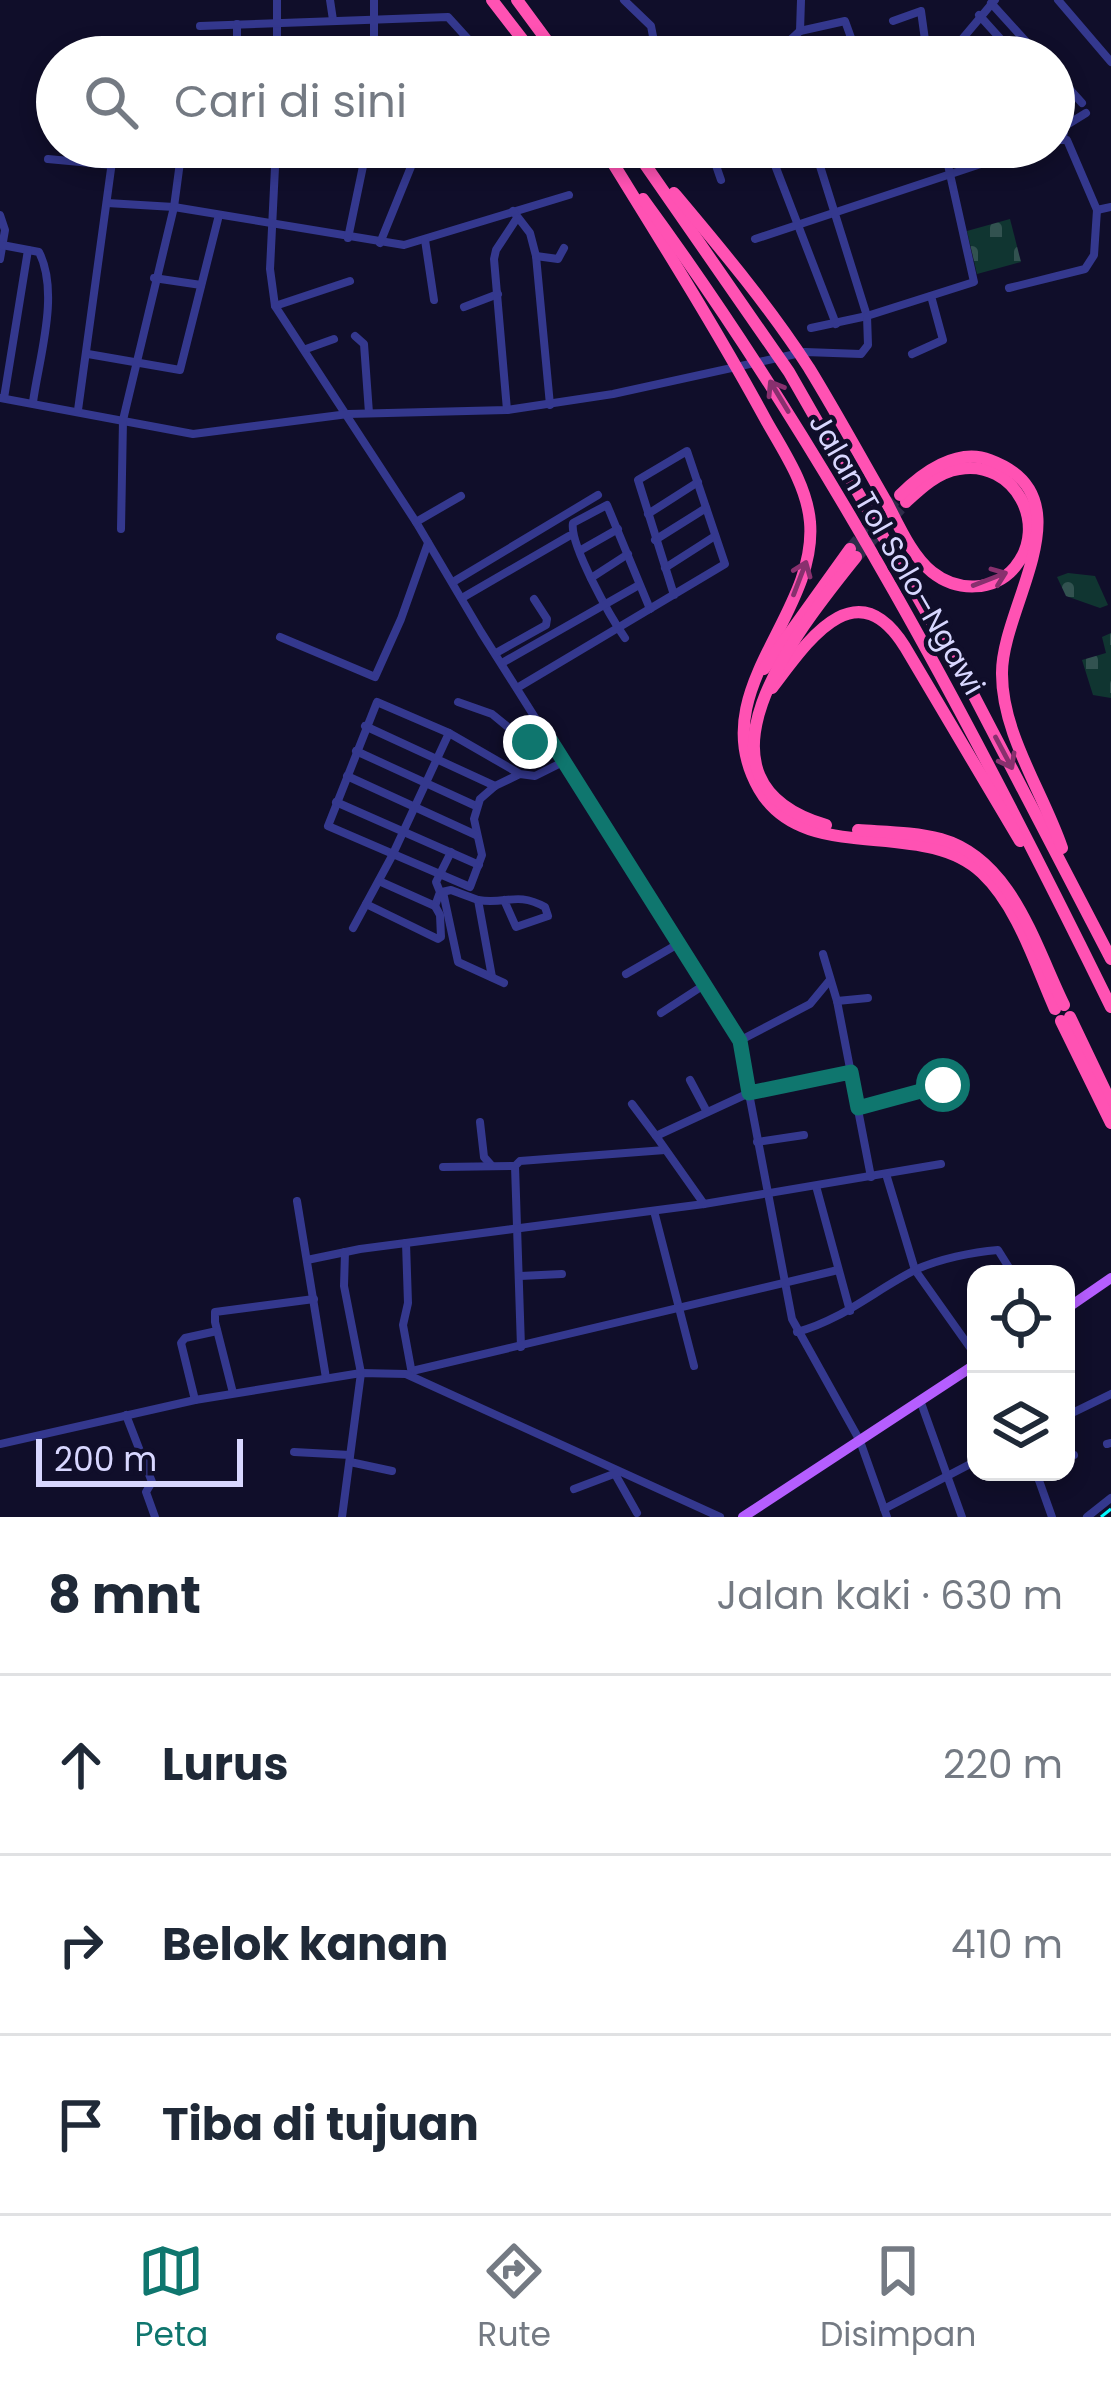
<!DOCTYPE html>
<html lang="id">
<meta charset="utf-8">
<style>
body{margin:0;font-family:Poppins,sans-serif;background:#f2f2f3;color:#1f2937}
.controls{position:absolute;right:36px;bottom:36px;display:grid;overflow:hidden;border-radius:24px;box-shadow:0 6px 18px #0003}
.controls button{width:108px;height:108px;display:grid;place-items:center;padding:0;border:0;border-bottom:3px solid #e0e1e3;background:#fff;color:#1f2937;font:60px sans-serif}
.scale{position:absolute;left:36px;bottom:30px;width:207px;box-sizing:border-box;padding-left:12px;border:6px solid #d8d7ff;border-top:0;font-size:33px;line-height:42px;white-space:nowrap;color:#d8d7ff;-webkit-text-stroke:9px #100e2a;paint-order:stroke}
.stop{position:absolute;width:36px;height:36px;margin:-27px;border:9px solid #0f766e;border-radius:50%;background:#fff}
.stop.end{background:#0f766e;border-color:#fff;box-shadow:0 3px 12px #0008}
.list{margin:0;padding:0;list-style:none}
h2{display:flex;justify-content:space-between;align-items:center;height:156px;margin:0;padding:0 48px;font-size:51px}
h2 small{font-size:39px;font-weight:400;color:#747a83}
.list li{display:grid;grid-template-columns:78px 1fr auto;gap:36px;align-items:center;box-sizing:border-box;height:180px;padding:0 48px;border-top:3px solid #e0e1e3}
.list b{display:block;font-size:45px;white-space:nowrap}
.list em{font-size:39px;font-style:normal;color:#747a83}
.icon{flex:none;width:66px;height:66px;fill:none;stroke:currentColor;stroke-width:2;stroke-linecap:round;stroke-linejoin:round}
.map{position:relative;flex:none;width:1111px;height:1517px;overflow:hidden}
.search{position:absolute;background:#fff;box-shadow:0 6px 18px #0003;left:36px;right:36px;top:36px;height:132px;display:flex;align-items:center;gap:30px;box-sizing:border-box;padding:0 42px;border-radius:66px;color:#747a83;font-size:45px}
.sheet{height:696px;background:#fff}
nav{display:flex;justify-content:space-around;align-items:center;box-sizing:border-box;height:168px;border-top:3px solid #e0e1e3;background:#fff;font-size:33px;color:#747a83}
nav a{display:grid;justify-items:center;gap:6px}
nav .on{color:#0f766e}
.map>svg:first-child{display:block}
.cemetery{fill:url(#cemetery-stones)}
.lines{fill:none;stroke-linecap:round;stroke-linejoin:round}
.highway-tunnel{stroke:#2e2c4a;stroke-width:12;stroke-dasharray:12 6;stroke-linecap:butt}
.minor{stroke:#34388e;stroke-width:8}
.major{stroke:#b55eff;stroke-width:10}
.highway{stroke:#ff52b3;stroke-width:12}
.rail{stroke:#03fbff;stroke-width:3;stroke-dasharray:18 15;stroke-linecap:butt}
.oneway{stroke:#88306e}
.route{stroke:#0f766e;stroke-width:15}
.labels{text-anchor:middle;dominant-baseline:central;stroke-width:9;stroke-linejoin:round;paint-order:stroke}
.street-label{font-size:30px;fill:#d8d7ff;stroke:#100e2a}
</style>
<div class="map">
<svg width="1111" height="1517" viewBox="0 0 1111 1517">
<defs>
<pattern id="cemetery-stones" width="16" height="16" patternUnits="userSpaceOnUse" patternTransform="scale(3)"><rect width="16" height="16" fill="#103531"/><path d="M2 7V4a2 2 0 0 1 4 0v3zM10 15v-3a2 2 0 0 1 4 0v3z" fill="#325250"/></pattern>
</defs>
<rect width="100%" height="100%" fill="#100e2a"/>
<!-- cemetery -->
<g class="cemetery">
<polygon points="1010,219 1021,262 977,274 967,231"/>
<polygon points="1068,573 1095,576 1108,605 1100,608 1066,596 1057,577"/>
<polygon points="1111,633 1111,698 1093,695 1082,660 1106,653 1102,637"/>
</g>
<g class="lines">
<!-- highway-tunnel -->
<g class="highway-tunnel">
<polyline points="850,549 900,495"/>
<polyline points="856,557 906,502"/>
</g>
<!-- minor -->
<g class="minor">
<polyline points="277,0 277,57"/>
<polyline points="330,0 333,20"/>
<polyline points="624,0 651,26 657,57"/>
<polyline points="1058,0 1111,62"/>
<polyline points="991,3 1040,57"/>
<polyline points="979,15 1017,57"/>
<polyline points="200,26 448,17 468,39 469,57"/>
<polyline points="800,31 845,21 858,57"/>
<polyline points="887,53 925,40 921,11 893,21"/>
<polyline points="237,57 237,24"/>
<polyline points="374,57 374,0"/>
<polyline points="720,57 723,50 785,45"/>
<polyline points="789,57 785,45 800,31 801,0"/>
<polyline points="947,57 995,0"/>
<polyline points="1054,72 1082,103"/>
<polyline points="1054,97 1069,114"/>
<polyline points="51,133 57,133"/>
<polyline points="1063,137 1065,126 1086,113"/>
<polyline points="1054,140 1067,140 1097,210 1111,207"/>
<polyline points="276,147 270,269 275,306 416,522 481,632 739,1041 792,1319 860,1441 887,1517"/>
<polyline points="674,147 685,157 714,147"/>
<polyline points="768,147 836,324"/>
<polyline points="710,148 721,180"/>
<polyline points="48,159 112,165"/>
<polyline points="107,203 174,207 404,245 569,195"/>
<polyline points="513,211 530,233 536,256 550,405"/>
<polyline points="0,215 5,230 0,259"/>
<polyline points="348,238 367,147"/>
<polyline points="755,239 1032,147"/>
<polyline points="425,240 434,300"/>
<polyline points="380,243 419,147"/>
<path d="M2,245L39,252C60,293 39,358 33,402"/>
<polyline points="536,256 558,259 564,248"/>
<polyline points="154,278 201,285"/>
<polyline points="1009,288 1085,269 1094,255 1097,210"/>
<polyline points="275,306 350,281"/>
<polyline points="464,307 498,294"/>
<polyline points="811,328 867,316 814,147"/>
<polyline points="355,336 364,344 369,413"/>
<polyline points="306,349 334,339"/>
<polyline points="88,354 180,370 219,215"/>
<polyline points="912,354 943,340 931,296"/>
<polyline points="0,398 193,434 348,414 507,410 613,394 805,352 861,354 868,345 867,316 974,282 944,147"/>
<polyline points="4,398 28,250"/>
<polyline points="78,410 114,147"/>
<polyline points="507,410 494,259 496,250 517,218"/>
<polyline points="648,514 698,482"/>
<polyline points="416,522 461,496"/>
<polyline points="121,529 123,420 174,207 182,147"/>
<polyline points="655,540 706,508"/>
<polyline points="581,550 618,529"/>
<polyline points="665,568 715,536"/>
<polyline points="591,578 628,554"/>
<polyline points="453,582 598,495"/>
<polyline points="462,598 569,536"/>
<polyline points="280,637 375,677 401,619 428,543"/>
<path d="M625,638C611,618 569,544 573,523L607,505L650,609"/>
<polyline points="496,653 546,625 547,619 534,599"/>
<polyline points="502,663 639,585"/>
<polyline points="517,688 725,564 687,451 638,480 674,595"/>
<polyline points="458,702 492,714 525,741 549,741"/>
<polyline points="365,726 495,786"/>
<polyline points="356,751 476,806"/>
<polyline points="520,774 449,733 377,702 328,826 470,887 482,855 474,819 480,799 495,786 520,774 535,776 563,762"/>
<polyline points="347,776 476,835"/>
<polyline points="336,802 479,865"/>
<polyline points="379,881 435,906 440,892 436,882 451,852"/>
<polyline points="442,892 451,890 478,900 492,977"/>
<polyline points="443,892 458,962 504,983"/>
<path d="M478,900C506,905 516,891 545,907L548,916L516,927L504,900"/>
<polyline points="366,904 438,939 441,937 440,915 435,906"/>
<polyline points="353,928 392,856 449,733"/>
<polyline points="823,954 837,1001 871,1177"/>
<polyline points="626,974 678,944"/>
<polyline points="837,1001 868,998"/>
<polyline points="661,1013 704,985"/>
<polyline points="739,1041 810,1004 829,981"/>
<polyline points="690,1080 707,1112"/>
<polyline points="632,1104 656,1136"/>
<polyline points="858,1108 943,1085"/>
<polyline points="480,1122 484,1157 491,1165"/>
<polyline points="757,1142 804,1135"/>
<polyline points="515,1166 521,1347"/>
<polyline points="443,1167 515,1166 520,1161 665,1150"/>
<polyline points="886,1174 915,1270 976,1356"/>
<polyline points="816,1186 850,1311"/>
<polyline points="297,1201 326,1378"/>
<polyline points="704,1204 656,1136 749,1093 851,1072"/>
<polyline points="654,1211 694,1366"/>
<polyline points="406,1243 408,1303 403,1325 412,1374"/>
<polyline points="307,1260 360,1249 704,1204 941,1164"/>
<polyline points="520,1276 562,1274"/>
<path d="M797,1332C842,1320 874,1291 915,1270C939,1259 972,1252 998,1250L1013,1274"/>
<polyline points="412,1371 838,1270"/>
<polyline points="233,1393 215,1322 215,1312 314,1299"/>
<polyline points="195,1400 181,1343 185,1338 217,1331"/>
<polyline points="920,1400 962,1517"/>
<polyline points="126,1415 152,1482 146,1492 155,1517"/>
<polyline points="1066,1416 1111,1394"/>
<polyline points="0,1444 195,1400 361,1373 406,1374 720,1517"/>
<polyline points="1107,1444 1111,1443"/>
<polyline points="294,1452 350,1455"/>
<polyline points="1066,1457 1074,1455"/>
<polyline points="350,1462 392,1471"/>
<polyline points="1036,1472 1052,1517"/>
<polyline points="615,1474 637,1513"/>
<polyline points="574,1489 619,1472"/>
<polyline points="884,1509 976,1461"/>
<polyline points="342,1517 361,1373 344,1286 345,1252"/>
<polyline points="1087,1517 1111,1498"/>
</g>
<!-- major -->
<g class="major">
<polyline points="1066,1309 1111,1278"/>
<polyline points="743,1517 976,1364"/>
</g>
<!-- highway -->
<g class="highway">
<polyline points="492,0 536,57"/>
<polyline points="517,0 559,57"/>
<path d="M603,147C659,238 716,328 767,422C784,452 807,486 810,522C818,616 703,691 759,789C804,868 922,816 982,873C1018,907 1035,964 1055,1009"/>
<polyline points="633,147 789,372 973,694 1111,959"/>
<path d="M674,193C721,249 769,306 809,368C836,412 861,458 887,503C899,526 912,556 932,572C957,592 994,592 1015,567C1050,525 1014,459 959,469C938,472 921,488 906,502"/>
<path d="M643,199C827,450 974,728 1111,1007"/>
<path d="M900,495C922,473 957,447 990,460C1090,497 1001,606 1002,674C1002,734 1043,792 1062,848"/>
<polyline points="764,669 850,549"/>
<path d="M772,688C806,644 855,567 905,647L1020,841"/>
<path d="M826,825C674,780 801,626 856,557"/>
<path d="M858,830C885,832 914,832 941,839C1012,859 1035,946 1064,1005"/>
<polyline points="1070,1017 1111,1103"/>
<polyline points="1061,1021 1111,1123"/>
</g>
<!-- rail -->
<polyline class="rail" points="1101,1517 1111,1509"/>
</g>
<!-- one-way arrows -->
<defs><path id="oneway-shaft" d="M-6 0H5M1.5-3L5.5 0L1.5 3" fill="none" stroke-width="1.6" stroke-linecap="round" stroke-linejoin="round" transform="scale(3)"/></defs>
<g class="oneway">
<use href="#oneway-shaft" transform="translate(779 396) rotate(-121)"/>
<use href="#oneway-shaft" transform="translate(800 578) rotate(-69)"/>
<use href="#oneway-shaft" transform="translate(990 579) rotate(-21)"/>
<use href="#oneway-shaft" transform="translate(1004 753) rotate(62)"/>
</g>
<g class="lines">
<!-- route -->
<polyline class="route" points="530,742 551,741 740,1041 749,1093 851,1072 858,1108 943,1085"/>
</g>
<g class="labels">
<!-- street labels -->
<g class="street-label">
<text transform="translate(897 554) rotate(60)">Jalan Tol Solo–Ngawi</text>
</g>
</g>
</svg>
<div class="controls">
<button><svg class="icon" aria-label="locate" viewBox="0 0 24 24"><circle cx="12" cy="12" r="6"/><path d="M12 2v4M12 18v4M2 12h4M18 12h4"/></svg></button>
<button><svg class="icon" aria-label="layers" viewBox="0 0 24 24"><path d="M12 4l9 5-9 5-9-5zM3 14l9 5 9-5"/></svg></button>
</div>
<div class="scale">200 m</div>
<div class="stop" style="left:943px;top:1085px"></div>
<div class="stop end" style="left:530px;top:742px"></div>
<div class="search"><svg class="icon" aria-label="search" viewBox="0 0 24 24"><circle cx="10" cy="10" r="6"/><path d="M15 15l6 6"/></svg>Cari di sini</div>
</div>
<section class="sheet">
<h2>8 mnt<small>Jalan kaki · 630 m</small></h2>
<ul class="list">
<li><svg class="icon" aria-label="ahead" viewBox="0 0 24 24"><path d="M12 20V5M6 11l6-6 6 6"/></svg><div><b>Lurus</b></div><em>220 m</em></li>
<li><svg class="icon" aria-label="right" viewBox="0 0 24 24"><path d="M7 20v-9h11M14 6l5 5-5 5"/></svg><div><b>Belok kanan</b></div><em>410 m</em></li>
<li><svg class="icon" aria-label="arrive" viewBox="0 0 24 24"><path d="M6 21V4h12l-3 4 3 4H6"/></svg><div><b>Tiba di tujuan</b></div></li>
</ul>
</section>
<nav>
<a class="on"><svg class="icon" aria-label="map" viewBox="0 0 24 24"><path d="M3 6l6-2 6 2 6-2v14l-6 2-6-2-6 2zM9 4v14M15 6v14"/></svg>Peta</a>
<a><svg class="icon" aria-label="directions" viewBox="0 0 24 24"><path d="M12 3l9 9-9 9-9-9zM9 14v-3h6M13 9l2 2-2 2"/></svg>Rute</a>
<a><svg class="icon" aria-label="saved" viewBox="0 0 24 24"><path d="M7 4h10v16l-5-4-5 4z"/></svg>Disimpan</a>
</nav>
